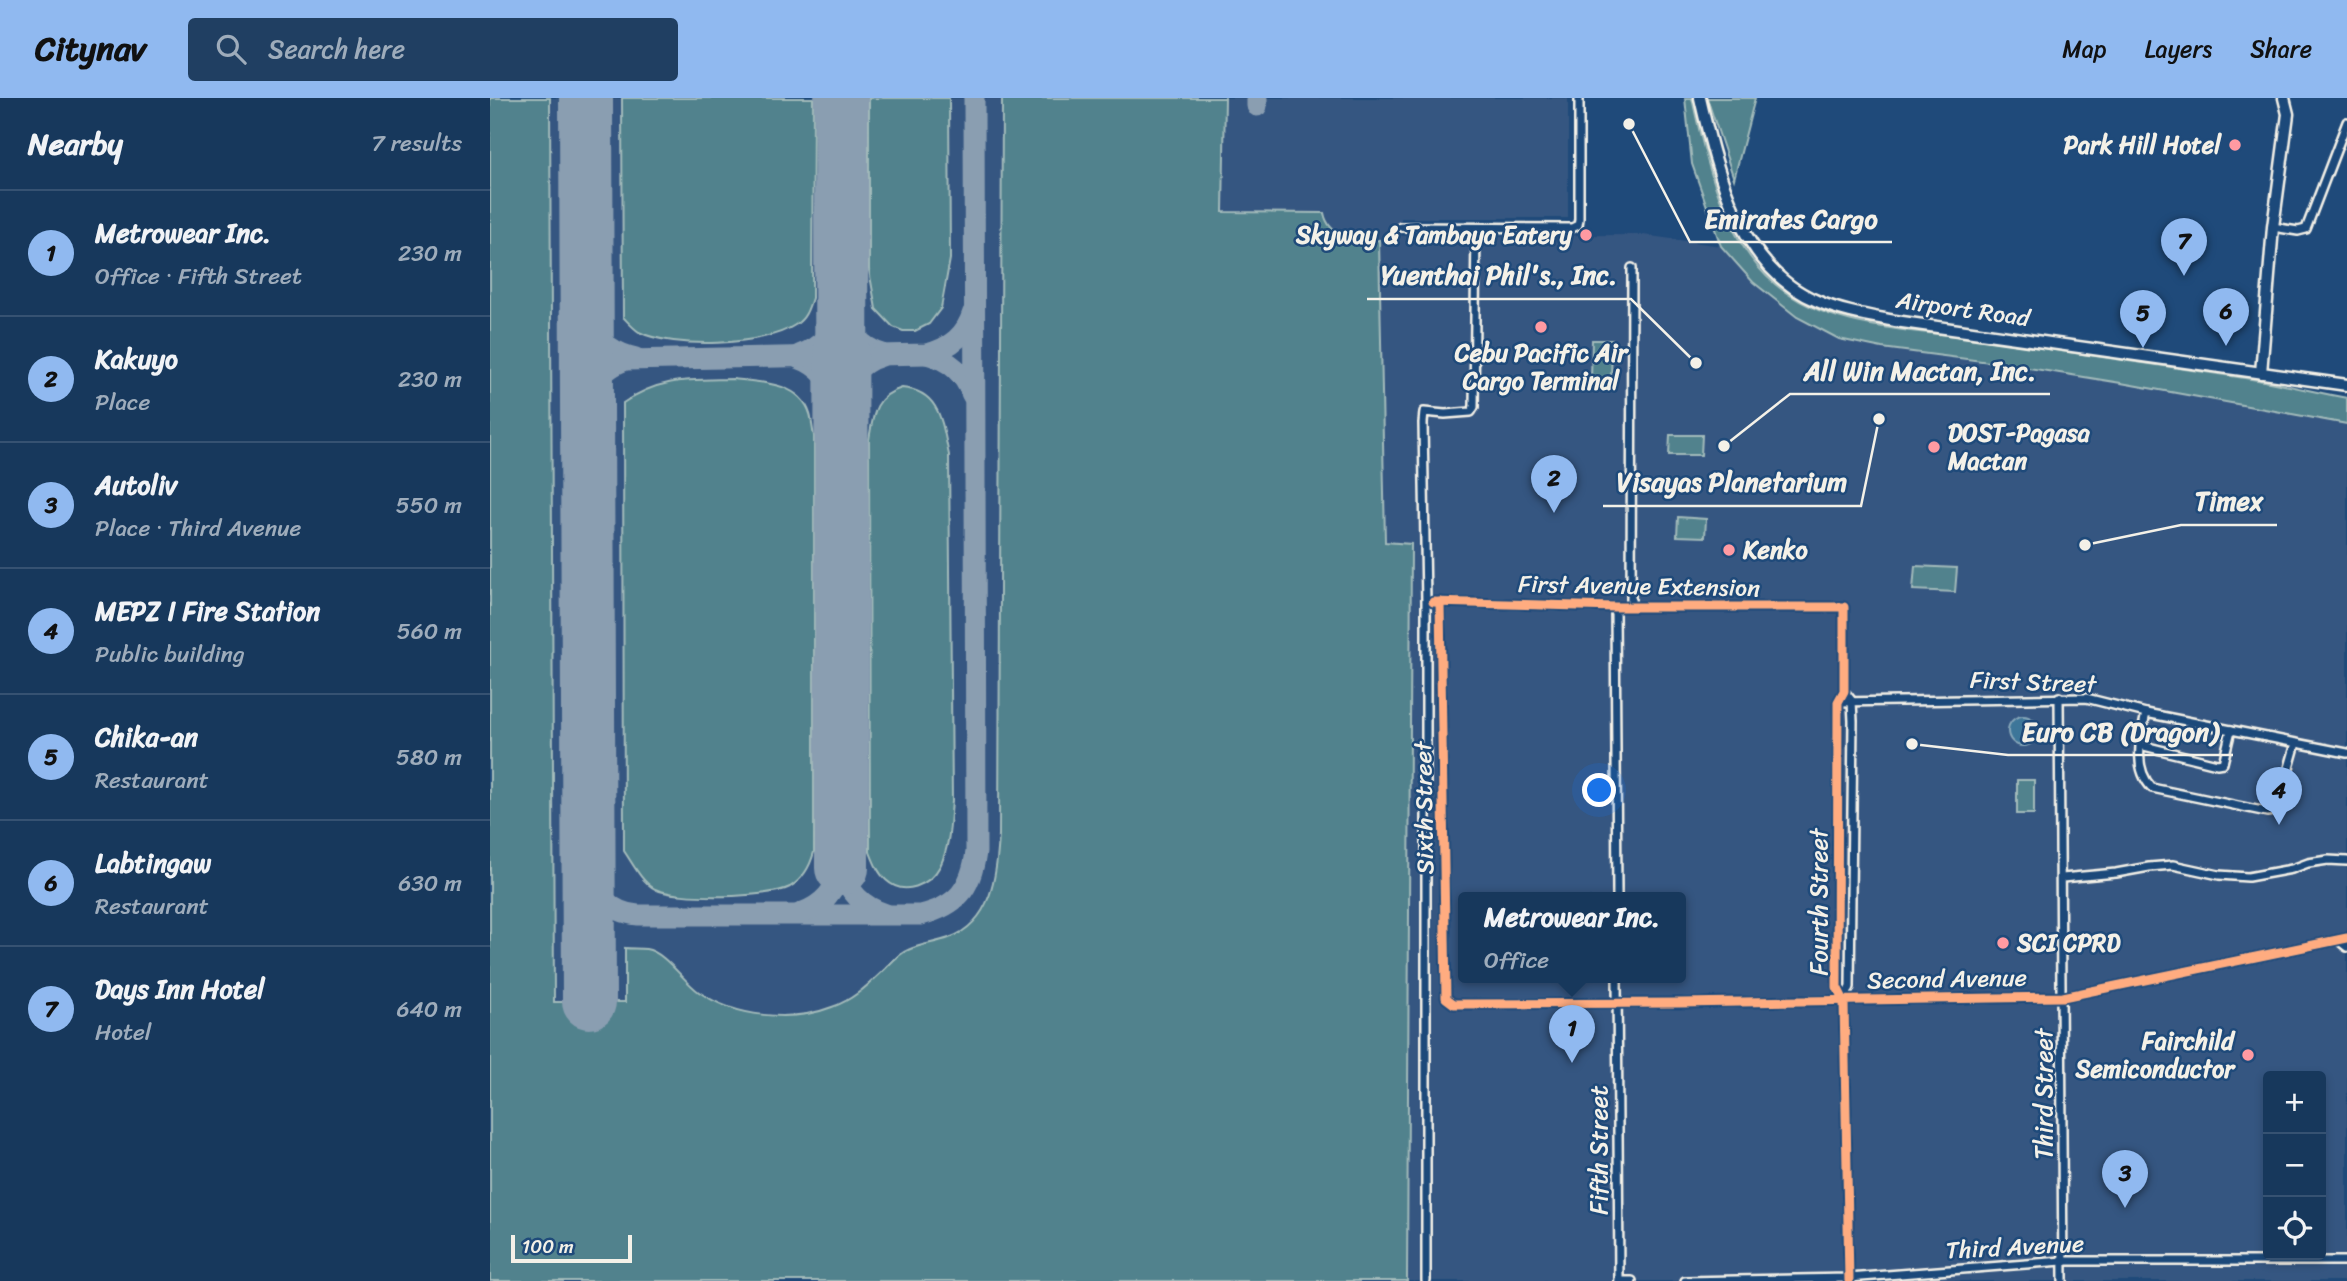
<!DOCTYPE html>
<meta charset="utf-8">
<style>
body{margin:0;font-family:Sriracha,sans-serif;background:#203f62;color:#f1f3f6}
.controls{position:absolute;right:21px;bottom:21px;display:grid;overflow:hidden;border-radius:7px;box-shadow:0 4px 10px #0003}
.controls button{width:63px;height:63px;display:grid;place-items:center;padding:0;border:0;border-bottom:2px solid #365272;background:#17385c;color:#f1f3f6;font:35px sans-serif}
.scale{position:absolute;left:21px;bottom:18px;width:121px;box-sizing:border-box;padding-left:7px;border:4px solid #f4f1e8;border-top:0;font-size:19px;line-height:24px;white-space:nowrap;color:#f4f1e8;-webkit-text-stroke:5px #1f4a7a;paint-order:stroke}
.you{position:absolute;left:1110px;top:693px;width:24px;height:24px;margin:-18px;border:5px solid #fff;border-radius:50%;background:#1a73e8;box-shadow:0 0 0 10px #1a73e833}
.badge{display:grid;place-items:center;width:46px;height:46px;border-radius:50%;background:#90b9f0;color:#111;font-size:23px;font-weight:700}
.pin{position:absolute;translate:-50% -58px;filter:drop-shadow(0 2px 4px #0008)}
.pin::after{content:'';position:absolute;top:37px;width:24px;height:21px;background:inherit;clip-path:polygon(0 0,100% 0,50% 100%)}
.popup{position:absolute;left:968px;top:794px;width:228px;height:91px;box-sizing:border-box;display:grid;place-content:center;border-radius:7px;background:#17385c;filter:drop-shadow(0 2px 5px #0005);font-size:23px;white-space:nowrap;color:#9eacbb}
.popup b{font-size:26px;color:#f1f3f6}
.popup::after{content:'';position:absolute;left:50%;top:100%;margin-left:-14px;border:14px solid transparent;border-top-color:#17385c}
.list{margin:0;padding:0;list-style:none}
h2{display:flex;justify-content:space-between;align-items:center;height:91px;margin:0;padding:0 28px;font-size:30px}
h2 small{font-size:23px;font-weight:400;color:#9eacbb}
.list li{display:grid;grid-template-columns:46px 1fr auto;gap:21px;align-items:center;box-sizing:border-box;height:126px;padding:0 28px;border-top:2px solid #365272}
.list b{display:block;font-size:26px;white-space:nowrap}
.list p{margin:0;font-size:23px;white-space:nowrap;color:#9eacbb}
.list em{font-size:23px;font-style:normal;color:#9eacbb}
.icon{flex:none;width:38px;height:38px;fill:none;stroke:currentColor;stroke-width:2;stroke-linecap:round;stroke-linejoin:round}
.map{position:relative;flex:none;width:1857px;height:1183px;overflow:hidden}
header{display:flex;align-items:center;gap:42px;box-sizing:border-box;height:98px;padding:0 35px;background:#90b9f0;color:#111}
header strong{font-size:33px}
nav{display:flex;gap:38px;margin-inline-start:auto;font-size:24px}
.search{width:490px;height:63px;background:#203f62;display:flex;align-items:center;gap:18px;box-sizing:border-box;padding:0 24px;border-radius:7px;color:#9eacbb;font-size:26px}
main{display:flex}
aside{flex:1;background:#17385c}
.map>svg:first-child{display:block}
.built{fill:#365681;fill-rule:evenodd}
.green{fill:#51828d;stroke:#a2baba;stroke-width:2}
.water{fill:#3e7699;stroke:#87a7b9;stroke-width:2}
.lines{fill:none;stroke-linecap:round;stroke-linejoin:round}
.taxiway{stroke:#8a9eb1;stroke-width:21}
.runway{stroke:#8a9eb1;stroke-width:54}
.street-casing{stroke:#f4f1e8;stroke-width:12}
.secondary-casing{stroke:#f4f1e8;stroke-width:15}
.street{stroke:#1f4a7a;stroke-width:7}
.secondary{stroke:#1f4a7a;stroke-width:10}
.cycleway-casing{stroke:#1f4a7a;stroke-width:13}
.cycleway{stroke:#ffac80;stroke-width:9}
.poi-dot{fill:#ff9aa2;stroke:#1f4a7a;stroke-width:2.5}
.labels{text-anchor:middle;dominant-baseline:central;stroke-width:5;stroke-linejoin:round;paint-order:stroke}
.poi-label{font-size:24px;font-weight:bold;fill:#f4f1e8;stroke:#1f4a7a;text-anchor:end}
.street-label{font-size:24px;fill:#f4f1e8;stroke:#1f4a7a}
.leader{fill:none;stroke:#f4f1e8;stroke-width:2.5}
.callout-dot{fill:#f4f1e8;stroke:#1f4a7a;stroke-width:2.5}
.callout-label{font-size:26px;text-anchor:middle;font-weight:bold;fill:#f4f1e8;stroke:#1f4a7a;stroke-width:5;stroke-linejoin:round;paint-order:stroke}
</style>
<header>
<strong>Citynav</strong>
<div class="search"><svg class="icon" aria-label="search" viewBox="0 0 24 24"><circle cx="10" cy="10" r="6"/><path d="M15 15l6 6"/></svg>Search here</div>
<nav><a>Map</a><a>Layers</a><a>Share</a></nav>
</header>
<main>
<aside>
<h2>Nearby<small>7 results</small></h2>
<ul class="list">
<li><span class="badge">1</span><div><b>Metrowear Inc.</b><p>Office · Fifth Street</p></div><em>230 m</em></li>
<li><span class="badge">2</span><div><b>Kakuyo</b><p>Place</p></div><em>230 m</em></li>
<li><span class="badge">3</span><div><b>Autoliv</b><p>Place · Third Avenue</p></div><em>550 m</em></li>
<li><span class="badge">4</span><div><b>MEPZ I Fire Station</b><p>Public building</p></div><em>560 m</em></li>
<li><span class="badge">5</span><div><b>Chika-an</b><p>Restaurant</p></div><em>580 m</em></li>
<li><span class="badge">6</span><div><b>Labtingaw</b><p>Restaurant</p></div><em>630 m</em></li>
<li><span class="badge">7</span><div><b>Days Inn Hotel</b><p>Hotel</p></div><em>640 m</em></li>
</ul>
</aside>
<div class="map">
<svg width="1857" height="1183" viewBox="0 0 1857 1183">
<rect width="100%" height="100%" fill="#1f4a7a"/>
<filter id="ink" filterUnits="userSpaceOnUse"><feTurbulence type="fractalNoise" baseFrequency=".0143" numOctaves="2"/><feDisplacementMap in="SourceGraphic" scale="14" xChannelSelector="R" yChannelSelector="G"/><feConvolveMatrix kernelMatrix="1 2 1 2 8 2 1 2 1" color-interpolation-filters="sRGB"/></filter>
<g filter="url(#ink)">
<!-- built -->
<path class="built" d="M0,0H1078V120H911V138L1153,137L1231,148L1263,184L1307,219L1349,241L1392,250L1631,285L1857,326V1183H917L921,446L906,445L909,1183H0ZM974,799H1190V879H974ZM1778,978H1831V1157H1778Z"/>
<!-- green -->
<g class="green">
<path d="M0,0H60L64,904H135V850C142,851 149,850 156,851C175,854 193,883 209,894C245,919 301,925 342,909C363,902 378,887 394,872C401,865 408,856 418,852C431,846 445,845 459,840C502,824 507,777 509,737L512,0H735L733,114L834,115C839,140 868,144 889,142L895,444L921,446L917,1183H0Z"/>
<path d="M132,0H323L322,200C318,212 315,221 305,227C274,248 183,251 149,234C143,230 138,224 133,219Z"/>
<polygon points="379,0 459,0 460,161 454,194 451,210 439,226 425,233 413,233 403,229 386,211 379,172"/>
<path d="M1195,0H1202C1215,61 1235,144 1285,186C1338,231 1415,231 1481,240C1533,247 1585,255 1638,263C1683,269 1729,276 1774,283C1802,288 1829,295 1857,300V326L1631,285L1507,265L1392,250L1349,241L1307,219L1263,184L1231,148L1202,66Z"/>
<polygon points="1217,0 1265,0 1244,81"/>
<polygon points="1102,242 1122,242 1121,284 1101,283"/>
<path d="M243,281C270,284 310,284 320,316C322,322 322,330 324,338V754C320,769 313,781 300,789C279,800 186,802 165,791C151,783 143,766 134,753L133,305C169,279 201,282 243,281Z"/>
<path d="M412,290C451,293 452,326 459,357L462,703C460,725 460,748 450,768C440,787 414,799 396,782C388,775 384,764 380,754L379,342C383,317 384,298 412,290Z"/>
<polygon points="1180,337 1212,337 1211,357 1179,357"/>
<polygon points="1188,419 1216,421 1215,439 1187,438"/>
<polygon points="1425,468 1467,470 1465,494 1423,492"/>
<rect x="1527" y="682" width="17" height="34"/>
</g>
<!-- water -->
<circle class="water" cx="1533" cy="633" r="15"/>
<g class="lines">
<!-- taxiway -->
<g class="taxiway">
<polyline points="767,0 767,8"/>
<path d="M351,208C355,231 370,249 393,256"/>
<path d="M97,225C109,244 124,255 146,260"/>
<path d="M437,256C460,262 475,276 482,297"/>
<path d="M309,257C333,249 345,232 351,208"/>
<path d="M308,260C331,268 343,285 351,308"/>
<path d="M97,304C103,283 115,270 136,262L437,256C461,250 476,237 483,214"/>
<path d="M351,308C353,284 368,265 392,258"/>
<path d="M99,768C104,795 120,815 148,817H431C467,808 481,791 486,754L484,0"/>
<path d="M352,770C357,793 373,809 396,816"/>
<path d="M311,815C334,807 345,792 352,770"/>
</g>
<!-- runway -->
<g class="runway">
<polyline points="96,0 99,904"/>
<polyline points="351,0 352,770"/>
</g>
<!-- street casing -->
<g class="street-casing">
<g id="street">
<polyline points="911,129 1082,130 1088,127 1089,121 1089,0"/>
<polyline points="1783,129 1808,133 1816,131 1857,24"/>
<polyline points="943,504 1125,509 1354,509 1354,593 1348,604 1347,889 1354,903 1359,1183"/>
<polyline points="950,504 956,900 964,906 1190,905 1573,899 1857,840"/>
<polyline points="1125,509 1127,799"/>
<polyline points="1141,509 1142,170"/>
<polyline points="1569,599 1573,1183"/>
<polyline points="1348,604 1596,600 1656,615 1857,655"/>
<path d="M1656,615C1651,639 1642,670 1662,690L1777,714L1783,713L1788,709L1806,645"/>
<polyline points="1650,647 1727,666 1733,665 1741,632"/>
<polyline points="1572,780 1626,775 1659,769 1683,767 1729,777 1758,779 1802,771 1818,765 1838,762 1857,763"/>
<polyline points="1848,842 1857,849"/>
<polyline points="1127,879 1129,1183"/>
<polyline points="1354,903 1360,889 1363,623 1362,603 1354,593"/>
<polyline points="936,1183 936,504 933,325 934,314 955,316 981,314 984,309 986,130"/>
<polyline points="1129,1183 1142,1183"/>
<polyline points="1195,1183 1359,1180 1573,1163 1857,1163"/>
</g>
</g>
<!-- secondary casing -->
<g class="secondary-casing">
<g id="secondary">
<path d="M1210,0C1227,74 1250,171 1327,203C1352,214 1379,218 1405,223L1857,287"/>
<polyline points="1771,275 1783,129 1798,16 1794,0"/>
</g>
</g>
<!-- street -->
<use href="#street" class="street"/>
<!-- secondary -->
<use href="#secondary" class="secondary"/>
<!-- cycleway casing -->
<g class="cycleway-casing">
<g id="cycleway">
<polyline points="943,504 1125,509 1354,509 1354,593 1348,604 1347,889 1354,903 1359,1183"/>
<polyline points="950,504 956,900 964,906 1190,905 1573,899 1857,840"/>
</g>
</g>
<!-- cycleway -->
<use href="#cycleway" class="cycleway"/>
</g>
</g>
<!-- markers -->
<g class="poi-dot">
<circle cx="1745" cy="47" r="7"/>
<circle cx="1096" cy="137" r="7"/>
<circle cx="1051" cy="229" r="7"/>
<circle cx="1444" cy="349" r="7"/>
<circle cx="1239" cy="452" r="7"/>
<circle cx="1513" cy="845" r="7"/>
<circle cx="1758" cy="957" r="7"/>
</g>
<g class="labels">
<!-- poi labels -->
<g class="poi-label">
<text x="1731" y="47">Park Hill Hotel</text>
<text x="1082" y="137">Skyway &amp; Tambaya Eatery</text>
<text x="1051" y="255" text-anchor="middle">Cebu Pacific Air<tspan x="1051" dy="28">Cargo Terminal</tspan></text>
<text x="1458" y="335" text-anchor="start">DOST-Pagasa<tspan x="1458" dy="28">Mactan</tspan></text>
<text x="1253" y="452" text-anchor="start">Kenko</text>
<text x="1527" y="845" text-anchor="start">SCI CPRD</text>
<text x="1744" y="943">Fairchild<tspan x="1744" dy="28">Semiconductor</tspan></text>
</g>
<!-- street labels -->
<g class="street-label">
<text transform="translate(1473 211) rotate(8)">Airport Road</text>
<text transform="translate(1149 488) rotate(1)">First Avenue Extension</text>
<text transform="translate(1543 584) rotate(2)">First Street</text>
<text transform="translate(934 710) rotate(-91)">Sixth Street</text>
<text transform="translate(1329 804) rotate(-90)">Fourth Street</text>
<text transform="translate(1457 881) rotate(-1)">Second Avenue</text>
<text transform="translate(1554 996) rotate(-90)">Third Street</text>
<text transform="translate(1109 1052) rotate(-90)">Fifth Street</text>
<text transform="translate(1525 1149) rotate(-3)">Third Avenue</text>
</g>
</g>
<!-- callouts -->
<path class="leader" d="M1139 26L1200 144H1402M1206 265L1141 201H877M1234 348L1300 296H1560M1389 321L1371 408H1113M1595 447L1691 427H1787M1422 646L1518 657H1743"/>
<g class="callout-dot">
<circle cx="1139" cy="26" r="7"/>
<circle cx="1206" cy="265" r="7"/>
<circle cx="1234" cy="348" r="7"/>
<circle cx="1389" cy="321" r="7"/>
<circle cx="1595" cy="447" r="7"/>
<circle cx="1422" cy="646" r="7"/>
</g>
<g class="callout-label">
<text x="1301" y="130">Emirates Cargo</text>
<text x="1009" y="186">Yuenthai Phil's., Inc.</text>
<text x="1430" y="282">All Win Mactan, Inc.</text>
<text x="1242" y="393">Visayas Planetarium</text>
<text x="1739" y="412">Timex</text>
<text x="1630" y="643">Euro CB (Dragon)</text>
</g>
</svg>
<div class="controls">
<button>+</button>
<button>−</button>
<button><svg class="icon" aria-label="locate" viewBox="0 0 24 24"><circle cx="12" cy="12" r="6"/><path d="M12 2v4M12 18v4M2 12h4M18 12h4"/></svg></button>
</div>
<div class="scale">100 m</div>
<div class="you"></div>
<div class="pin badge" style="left:1082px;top:965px">1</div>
<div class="popup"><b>Metrowear Inc.</b>Office</div>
<div class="pin badge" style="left:1064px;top:415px">2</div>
<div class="pin badge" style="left:1635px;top:1110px">3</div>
<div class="pin badge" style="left:1789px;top:727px">4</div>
<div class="pin badge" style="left:1653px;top:250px">5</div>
<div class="pin badge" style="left:1736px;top:248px">6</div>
<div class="pin badge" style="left:1694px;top:178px">7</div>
</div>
</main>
